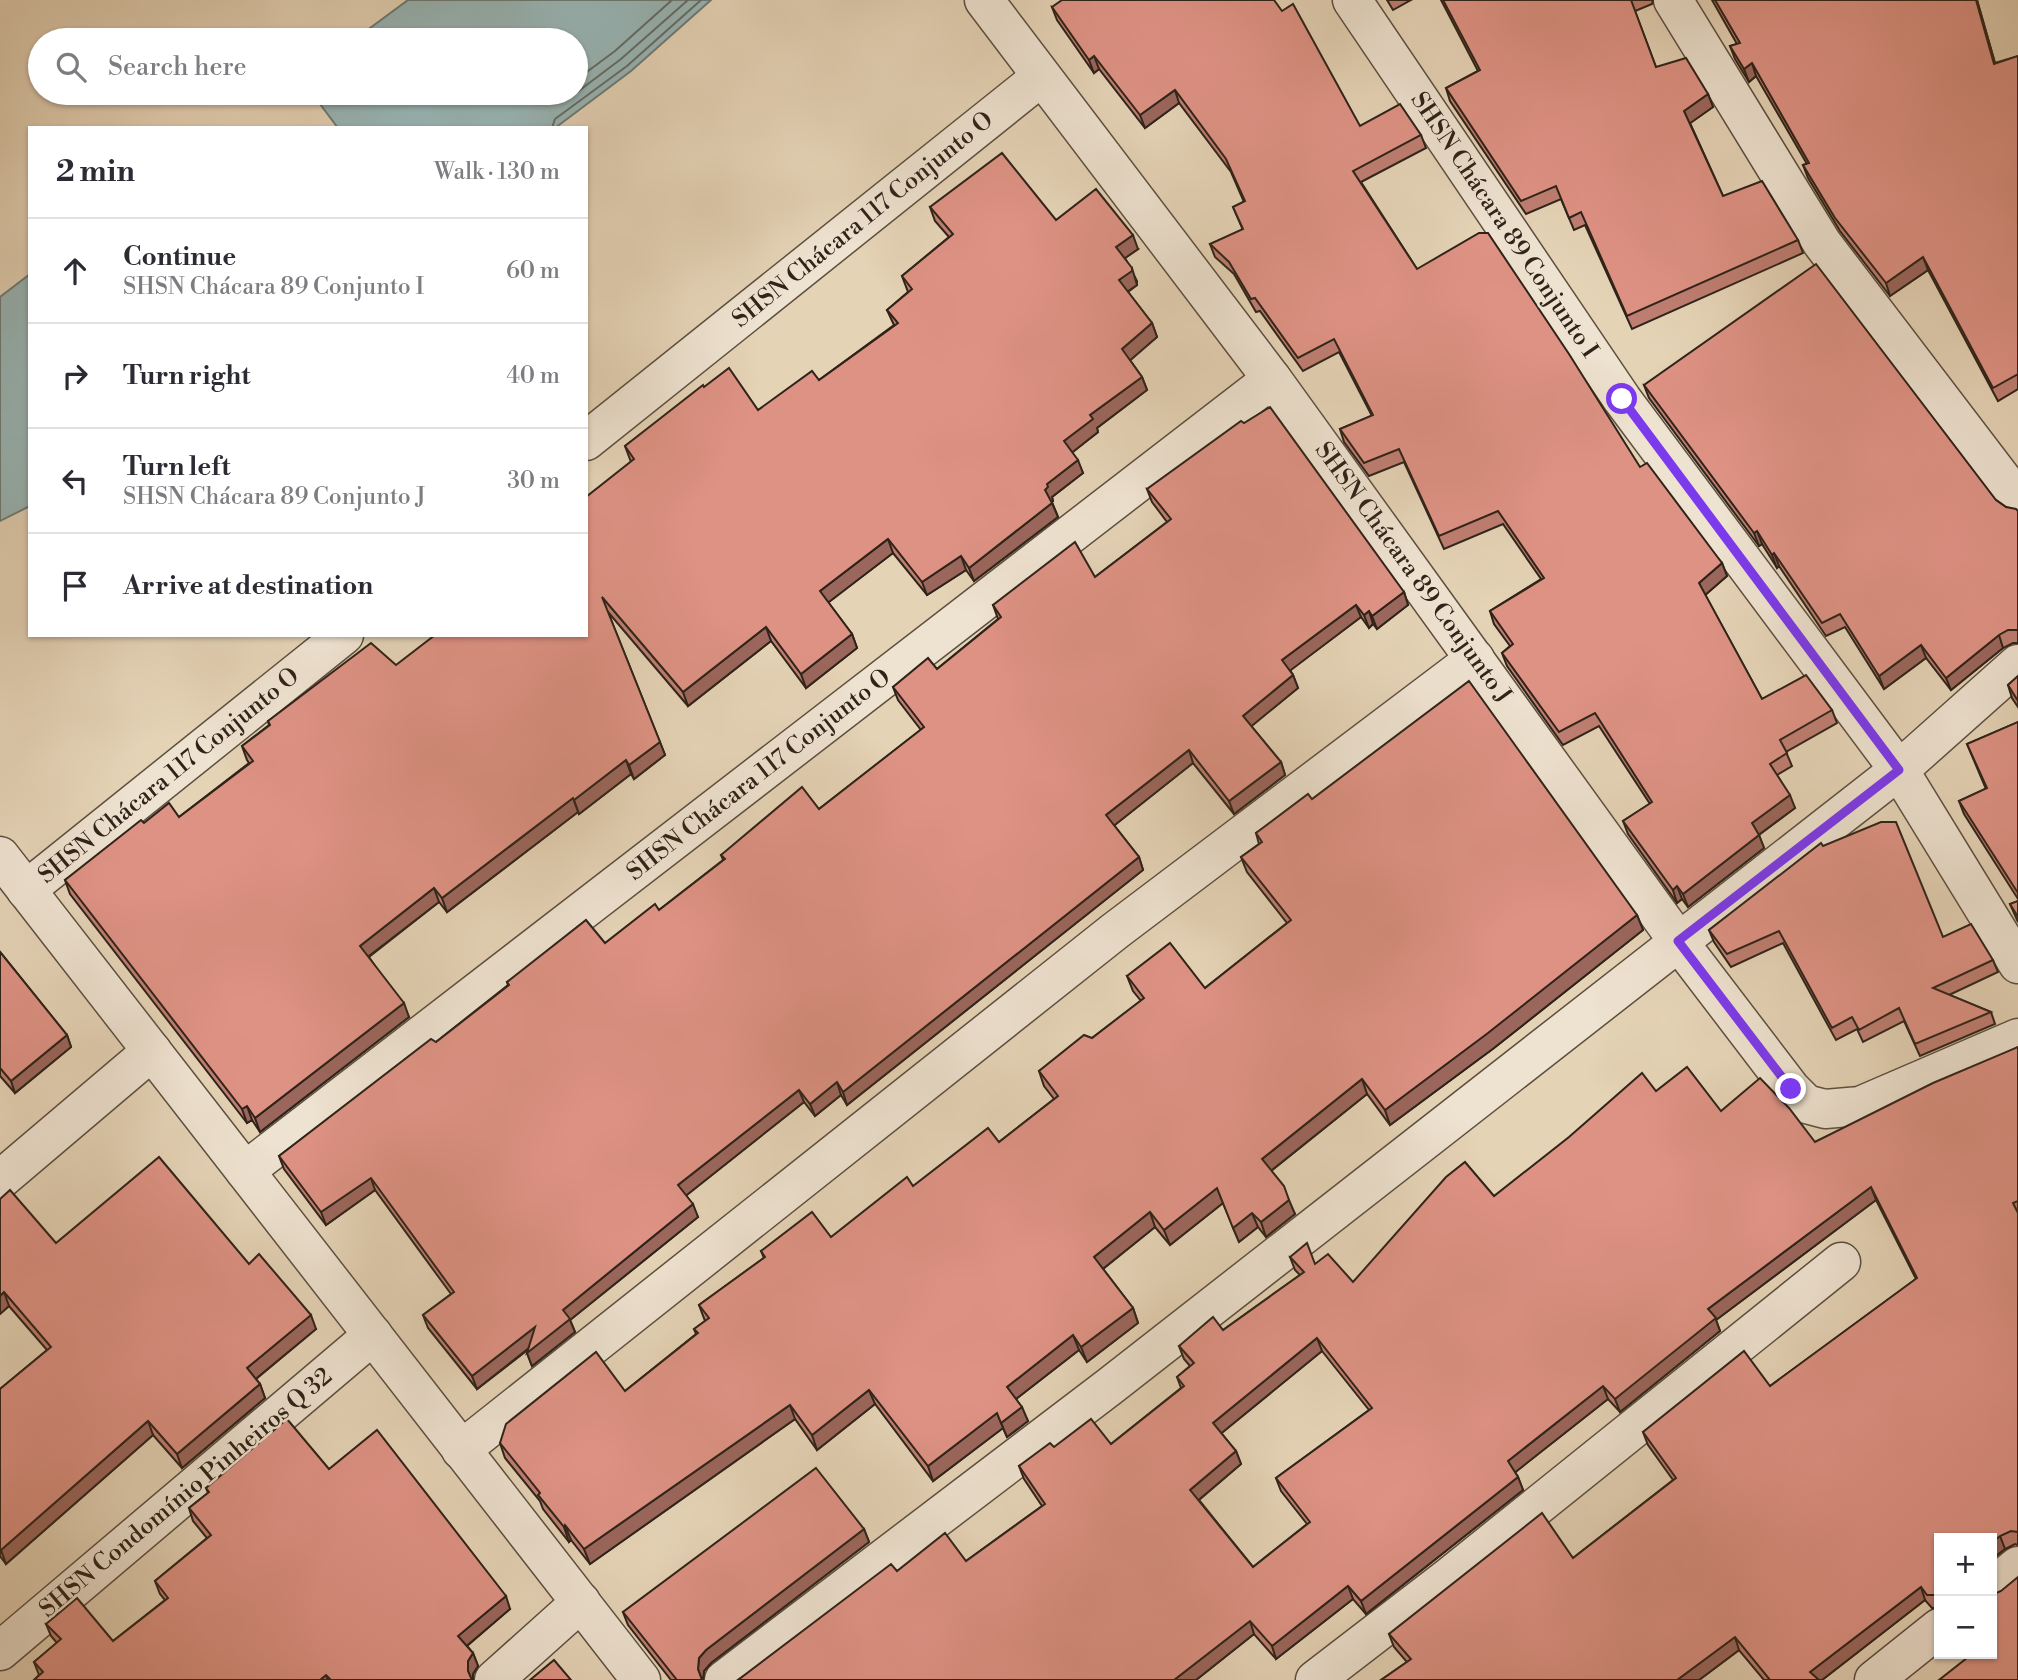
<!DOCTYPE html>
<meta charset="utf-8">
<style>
body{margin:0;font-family:"Libre Bodoni",serif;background:#f7f7f7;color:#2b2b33}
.controls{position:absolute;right:21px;bottom:21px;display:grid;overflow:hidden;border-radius:0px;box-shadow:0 2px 5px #0004}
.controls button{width:63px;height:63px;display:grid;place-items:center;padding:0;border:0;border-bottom:2px solid #e1e1e2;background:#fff;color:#2b2b33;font:35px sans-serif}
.stop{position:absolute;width:21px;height:21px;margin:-16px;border:5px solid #7c3aed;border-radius:50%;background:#fff}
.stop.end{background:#7c3aed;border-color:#fff;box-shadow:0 2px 7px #0008}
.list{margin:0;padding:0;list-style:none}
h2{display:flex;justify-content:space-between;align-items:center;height:91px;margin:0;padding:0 28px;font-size:30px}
h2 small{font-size:23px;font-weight:400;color:#7c7c81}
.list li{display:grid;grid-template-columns:46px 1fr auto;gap:21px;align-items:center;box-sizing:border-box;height:105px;padding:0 28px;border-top:2px solid #e1e1e2}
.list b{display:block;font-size:26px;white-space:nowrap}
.list p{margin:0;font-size:23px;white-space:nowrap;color:#7c7c81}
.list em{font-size:23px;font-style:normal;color:#7c7c81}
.icon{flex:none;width:38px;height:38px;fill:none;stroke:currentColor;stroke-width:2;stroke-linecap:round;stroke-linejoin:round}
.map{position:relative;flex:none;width:2018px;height:1680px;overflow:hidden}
.search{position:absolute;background:#fff;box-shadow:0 2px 5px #0004;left:28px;top:28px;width:560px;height:77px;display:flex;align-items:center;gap:18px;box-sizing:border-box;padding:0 24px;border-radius:38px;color:#7c7c81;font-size:26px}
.panel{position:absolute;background:#fff;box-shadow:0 2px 5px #0004;left:28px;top:126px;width:560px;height:511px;border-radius:0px}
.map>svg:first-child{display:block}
.water{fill:#98b6b6;stroke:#6e7b77;stroke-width:2}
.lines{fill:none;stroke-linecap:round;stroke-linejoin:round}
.shore{stroke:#646c68;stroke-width:2}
.minor-casing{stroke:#5c4f40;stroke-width:41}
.minor{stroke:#eee2d0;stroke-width:38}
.wall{fill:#bf7e72;stroke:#2f2319;stroke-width:2;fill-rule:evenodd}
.shaded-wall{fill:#9b665c;stroke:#2f2319;stroke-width:2}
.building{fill:#de9284;stroke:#2f2319;stroke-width:2;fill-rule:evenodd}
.route{stroke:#7c3aed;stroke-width:9}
.labels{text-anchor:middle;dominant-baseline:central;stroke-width:5;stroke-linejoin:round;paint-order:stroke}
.street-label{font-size:24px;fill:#2f2319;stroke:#eee2d0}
</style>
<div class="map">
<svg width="2018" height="1680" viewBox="0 0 2018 1680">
<rect width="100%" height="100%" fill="#e5d3b6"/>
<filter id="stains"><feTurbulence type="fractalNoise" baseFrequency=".00286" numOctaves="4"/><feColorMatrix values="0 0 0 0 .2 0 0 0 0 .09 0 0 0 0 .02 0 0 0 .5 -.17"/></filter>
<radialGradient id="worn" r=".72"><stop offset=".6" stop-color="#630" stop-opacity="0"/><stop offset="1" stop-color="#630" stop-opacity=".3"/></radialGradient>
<!-- water -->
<g class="water">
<polygon points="408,0 711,0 631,71 555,128 338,128 320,104 327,93 576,93 576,40 358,40 362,34"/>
<polygon points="30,274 30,506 0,521 0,297"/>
</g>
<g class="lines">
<!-- shore -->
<g class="shore">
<polyline points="576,80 615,51 672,0"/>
<polyline points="576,93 621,59 688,0"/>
<polyline points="552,128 555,119 627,66 701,0"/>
</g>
<!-- minor casing -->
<g class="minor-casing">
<g id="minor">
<polyline points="984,0 1272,379 1678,941 1791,1089 1806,1104 1825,1109 1860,1106 2018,1038"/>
<polyline points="1352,0 1622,399 1899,770 2018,964"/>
<polyline points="1673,0 1822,243 2018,500"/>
<polyline points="586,441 1041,77"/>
<polyline points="0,856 641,1680"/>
<polyline points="26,890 344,635"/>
<polyline points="245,1171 1272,379"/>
<polyline points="0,1180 152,1051"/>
<polyline points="461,1450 1115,931 1475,659"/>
<polyline points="1992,1587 2018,1566"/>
<polyline points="0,1651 373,1335"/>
<polyline points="494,1680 581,1602"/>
<polyline points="724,1680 1109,1387 1899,770 2018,664"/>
<polyline points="1315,1680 1449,1577 1841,1262"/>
<polyline points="1874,1680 1939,1628"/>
</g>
</g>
<!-- minor -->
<use href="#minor" class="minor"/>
</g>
<!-- wall -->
<g class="wall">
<polygon points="1387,0 1411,0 1393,10"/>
<polygon points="1441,0 1653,0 1652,4 1635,11 1656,67 1708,94 1713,107 1690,123 1723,196 1798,240 1803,253 1632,329 1585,225 1574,230 1561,199 1526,214 1450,101 1446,88 1478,71"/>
<polygon points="1712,0 1977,0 1995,63 2018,56 2018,389 1998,401 1928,270 1890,296 1840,231 1808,178 1803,165 1807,164 1756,76 1749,82 1735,59 1730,46 1737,44"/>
<polygon points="1052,7 1360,126 1421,135 1426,148 1361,182 1417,269 1640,467 1722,563 1727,576 1705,595 1762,699 1832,710 1837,723 1786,752 1792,766 1777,775 1795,808 1759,835 1764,848 1688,907 1682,899 1677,903 1628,834 1623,821 1650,804 1599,726 1563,745 1507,666 1502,653 1510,646 1494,624 1490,611 1541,579 1503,524 1444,549 1404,462 1369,476 1344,442 1340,429 1372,416 1339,352 1303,371 1260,311 1256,312 1234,274 1215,257 1210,244 1243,230 1233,207 1244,202 1231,172 1179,103 1145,128 1099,69 1094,73 1057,20"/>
<polygon points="930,207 1056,220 1138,249 1125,258 1137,281 1137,285 1128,292 1152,323 1157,337 1130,360 1142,377 1147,390 1097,428 1098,432 1072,452 1083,473 1052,497 1053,501 1052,502 1058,517 974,581 966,570 927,595 893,553 828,602 852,634 857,648 806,688 771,641 688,706 608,612 665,755 634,779 631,774 579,814 578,812 447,912 439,902 369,957 409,1017 260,1132 252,1120 247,1123 70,894 65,880 144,823 179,817 249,763 247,760 242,746 269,725 268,721 396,665 586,635 631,462 625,446 704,387 758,410 819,380 894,325 887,310 908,292 902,276 949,237 935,221"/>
<polygon points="1644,385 1996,500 2006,507 2018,511 2018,643 2013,643 2003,648 1951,690 1926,658 1884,689 1845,627 1826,636 1779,566 1777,568 1762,544 1759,546 1649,398"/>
<polygon points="1147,489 1404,592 1408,605 1377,629 1373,624 1369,628 1361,617 1290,670 1293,675 1298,688 1251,726 1281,762 1285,775 1234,814 1193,763 1114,825 1139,857 1143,870 847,1105 841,1095 815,1116 804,1102 686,1195 698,1217 570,1320 575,1332 532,1366 527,1353 529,1349 477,1389 428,1328 423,1315 451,1294 375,1190 326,1225 284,1169 279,1156 436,1042 508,985 507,982 605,943 659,910 723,860 721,855 819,809 921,730 898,700 893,687 937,669 998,619 993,605 1095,577 1167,522 1152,502"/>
<polygon points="2018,676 2018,707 2012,698 2008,685"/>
<polygon points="2018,722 2018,899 1964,814 1959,801 1986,789 1967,744"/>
<polygon points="1312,799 1637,915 1643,930 1494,1048 1390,1125 1367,1094 1271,1171 1295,1214 1266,1237 1258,1227 1239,1242 1223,1203 1170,1245 1155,1227 1103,1269 1133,1308 1138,1323 1087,1362 1079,1350 1016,1399 1028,1421 1007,1437 1003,1428 933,1481 875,1404 817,1450 795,1419 590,1564 571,1540 569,1542 543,1509 540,1501 505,1458 500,1443 625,1391 696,1334 694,1329 705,1321 699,1305 764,1258 761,1251 831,1237 913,1186 999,1142 1054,1099 1044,1086 1039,1071 1092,1038 1141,1001 1133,991 1127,976 1205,988 1287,923 1247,872 1241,857 1259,844 1256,833"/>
<polygon points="1823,846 1943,937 1993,960 1998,972 1949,995 1991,1012 1995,1024 1920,1056 1904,1021 1863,1042 1857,1029 1836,1040 1783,943 1731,967 1714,942 1709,930"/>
<polygon points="2018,901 2018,922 2010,904"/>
<polygon points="0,952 67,1035 71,1047 15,1093 0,1076"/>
<path d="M2018,1047V1545L2015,1544L2005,1549L1992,1559V1538H1939V1608H1932L1925,1600L1822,1680H1764L1739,1650L1699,1680H1381L1407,1662L1394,1647L1389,1634L1573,1558L1673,1480L1648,1445L1643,1432L1770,1386L1916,1279L1876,1200L1716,1320L1720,1331L1620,1412L1608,1399L1515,1472L1518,1477L1523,1490L1366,1614L1353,1599L1276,1659L1254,1634L1196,1680H738L897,1571L966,1561L1042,1506L1024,1479L1019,1466L1054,1447L1111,1444L1181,1388L1177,1377L1190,1366L1184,1359L1179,1346L1223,1330L1300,1275L1295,1270L1290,1257L1315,1264L1353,1282L1494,1196L1656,1091L1815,1142ZM1322,1351L1369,1410L1276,1478L1281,1491L1307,1524L1253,1567L1199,1500L1241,1464L1236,1451L1221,1433Z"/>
<polygon points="0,1199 56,1243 249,1264 316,1329 256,1379 260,1384 265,1398 182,1468 153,1435 6,1564 0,1556 0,1389 47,1350 9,1306 0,1314"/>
<polygon points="329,1469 510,1609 467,1646 473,1653 478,1666 473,1674 473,1680 34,1680 39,1675 34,1662 57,1643 51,1636 46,1624 113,1641 165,1600 160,1594 155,1581 207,1538 193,1521 189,1508 208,1493 206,1488"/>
<polygon points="864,1529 869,1542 711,1663 704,1671 703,1680 671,1680 628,1625 623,1612"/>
</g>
<!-- shaded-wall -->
<g class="shaded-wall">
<polygon points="1976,0 1977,0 1999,77 1994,64"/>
<polygon points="1094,56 1099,69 1094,73 1089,60"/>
<polygon points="1752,63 1756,76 1749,82 1744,69"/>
<polygon points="1175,90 1179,103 1145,128 1140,115"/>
<polygon points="1708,94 1713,107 1689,124 1684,111"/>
<polygon points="1133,235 1138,249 1121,261 1116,247"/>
<polygon points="1923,257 1928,270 1890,296 1886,283"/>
<polygon points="1132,268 1137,285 1124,294 1119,280"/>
<polygon points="1152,323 1157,337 1127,363 1122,349"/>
<polygon points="1142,377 1147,390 1097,428 1098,432 1069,455 1064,441 1090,415"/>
<polygon points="1078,460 1083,473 1052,497 1053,501 1050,503 1045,490 1047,484"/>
<polygon points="1052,503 1058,517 974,581 969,568"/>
<polygon points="1757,531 1762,544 1759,546 1754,533"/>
<polygon points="888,539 893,553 825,605 820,591"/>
<polygon points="1774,553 1779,566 1777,568 1772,555"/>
<polygon points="961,556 966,570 927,595 922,582"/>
<polygon points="1722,563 1727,576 1704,596 1699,583"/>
<polygon points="1404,592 1408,605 1377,629 1372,616"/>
<polygon points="1356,605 1361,617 1287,673 1282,660"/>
<polygon points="1369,611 1373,624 1369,628 1364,615"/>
<polygon points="766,627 771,641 688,706 683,692"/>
<polygon points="852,634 857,648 806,688 801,674"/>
<polygon points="1999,635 2003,648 1951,690 1946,678"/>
<polygon points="1921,645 1926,658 1884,689 1879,676"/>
<polygon points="1293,675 1298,688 1248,729 1243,716"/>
<polygon points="660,742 665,755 634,779 629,765"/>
<polygon points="1189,750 1193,763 1111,828 1106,815"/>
<polygon points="626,760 631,774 579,814 574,800"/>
<polygon points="1281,762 1285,775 1234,814 1229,801"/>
<polygon points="1790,795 1795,808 1757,836 1752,823"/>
<polygon points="573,798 578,812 447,912 442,898"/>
<polygon points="1759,835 1764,848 1688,907 1683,894"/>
<polygon points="1139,857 1143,870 847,1105 843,1092"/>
<polygon points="1677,886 1682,899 1677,903 1673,890"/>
<polygon points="434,888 439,902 365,959 360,946"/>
<polygon points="1637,915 1643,930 1494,1048 1390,1125 1385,1110"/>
<polygon points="404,1003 409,1017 260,1132 255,1118"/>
<polygon points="67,1035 71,1047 15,1093 11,1081"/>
<polygon points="1362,1079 1367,1094 1267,1174 1262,1159"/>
<polygon points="837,1082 841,1095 815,1116 810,1104"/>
<polygon points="799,1090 804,1102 683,1198 678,1185"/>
<polygon points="247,1106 252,1120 247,1123 242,1109"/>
<polygon points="371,1178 375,1190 326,1225 321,1212"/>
<polygon points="1871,1187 1876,1200 1716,1320 1720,1331 1620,1412 1615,1399 1708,1309"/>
<polygon points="1217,1188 1223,1203 1170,1245 1164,1230"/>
<polygon points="1289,1200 1295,1214 1266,1237 1261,1222"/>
<polygon points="693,1204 698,1217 570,1320 575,1332 532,1366 527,1353 563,1310"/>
<polygon points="1150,1212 1155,1227 1099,1272 1094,1257"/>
<polygon points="1252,1213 1258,1227 1239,1242 1233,1228"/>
<polygon points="4,1292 9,1306 0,1314 0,1296"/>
<polygon points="1133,1308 1138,1323 1087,1362 1081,1347"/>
<polygon points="311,1315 316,1329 252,1382 247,1368"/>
<polygon points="535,1327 539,1340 477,1389 472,1376"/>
<polygon points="1073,1335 1079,1350 1012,1402 1007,1387"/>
<polygon points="1317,1338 1322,1351 1218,1436 1213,1423"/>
<polygon points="260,1384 265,1398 182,1468 177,1454"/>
<polygon points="1603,1386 1608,1399 1513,1474 1508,1461"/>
<polygon points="869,1390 875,1404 817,1450 812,1435"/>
<polygon points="790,1405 795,1419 590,1564 584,1549"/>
<polygon points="1022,1407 1028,1421 1007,1437 1001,1423"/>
<polygon points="997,1413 1003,1428 933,1481 928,1466"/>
<polygon points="148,1421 153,1435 6,1564 1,1550"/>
<polygon points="1236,1451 1241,1464 1195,1503 1190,1490"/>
<polygon points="1518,1477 1523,1490 1366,1614 1361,1601"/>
<polygon points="565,1525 571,1540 569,1542 564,1527"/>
<polygon points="864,1529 869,1542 711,1663 704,1671 703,1680 702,1680 698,1669 699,1658 706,1650"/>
<polygon points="2000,1536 2005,1549 1992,1559 1992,1542"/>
<polygon points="1348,1586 1353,1599 1276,1659 1272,1646"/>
<polygon points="1921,1587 1925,1600 1822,1680 1813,1680 1810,1672"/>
<polygon points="506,1596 510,1609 463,1649 458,1636"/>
<polygon points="1250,1621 1254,1634 1196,1680 1174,1680"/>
<polygon points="1735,1637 1739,1650 1699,1680 1677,1680"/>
<polygon points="473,1653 478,1666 473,1674 473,1680 471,1680 468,1671 468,1661"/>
<polygon points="326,1675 328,1680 320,1680"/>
</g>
<!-- building -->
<g class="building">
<polygon points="1062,0 1274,0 1282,11 1293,4 1360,126 1400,104 1421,135 1353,171 1417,269 1479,233 1488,233 1569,354 1640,467 1647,463 1722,563 1699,583 1762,699 1806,675 1832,710 1780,740 1787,753 1770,764 1790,795 1752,823 1759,835 1683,894 1677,886 1673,890 1623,821 1652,802 1595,713 1559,732 1502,653 1513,644 1490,611 1544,578 1498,511 1439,536 1399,449 1364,463 1340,429 1373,415 1334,339 1298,358 1255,298 1251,299 1229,262 1210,244 1243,229 1233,207 1245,201 1226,159 1175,90 1140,115 1094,56 1089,60 1052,7"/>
<polygon points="1443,0 1631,0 1656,67 1686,58 1708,94 1684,111 1723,196 1762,181 1798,240 1627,316 1581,212 1569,218 1556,186 1521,201 1446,88 1480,70"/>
<polygon points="1715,0 1976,0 1994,64 2018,56 2018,374 1993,388 1923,257 1886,283 1835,218 1803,165 1809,163 1752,63 1744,69 1730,46 1740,43"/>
<polygon points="1002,153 1056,220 1096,189 1133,235 1116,247 1132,268 1132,271 1119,280 1152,323 1122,349 1142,377 1090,415 1093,419 1064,441 1078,460 1047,484 1048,487 1045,490 1052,503 969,568 961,556 922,582 888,539 820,591 852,634 801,674 766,627 683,692 602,597 660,742 629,765 626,760 574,800 573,798 442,898 434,888 360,946 404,1003 255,1118 247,1106 242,1109 65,880 141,820 144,823 169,803 179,817 253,761 242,746 270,725 268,721 371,643 396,665 435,635 586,635 586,497 634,459 625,446 703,385 704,387 729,368 758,410 812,371 819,380 898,323 887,310 912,289 902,276 953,234 930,207"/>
<polygon points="1816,264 1996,500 2006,507 2016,509 2018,511 2018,630 2008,630 1999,635 1946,678 1921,645 1879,676 1840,614 1822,623 1774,553 1772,555 1757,531 1754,533 1644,385"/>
<polygon points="1270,407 1404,592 1372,616 1369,611 1364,615 1356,605 1282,660 1293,675 1243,716 1281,762 1229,801 1189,750 1106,815 1139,857 843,1092 837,1082 810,1104 799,1090 678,1185 693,1204 563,1310 570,1319 527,1353 535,1327 472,1376 423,1315 454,1292 371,1178 321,1212 279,1156 431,1039 436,1042 509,985 507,982 586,920 605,943 655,904 659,910 725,859 721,855 802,787 819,809 924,727 893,687 928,658 937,669 1001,617 993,605 1075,542 1095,577 1171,519 1147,489 1241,421 1244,423"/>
<polygon points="2018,676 2018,701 2008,685"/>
<polygon points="1469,681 1637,915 1488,1033 1385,1110 1362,1079 1262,1159 1284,1186 1289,1200 1261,1222 1252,1213 1233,1228 1217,1188 1164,1230 1150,1212 1094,1257 1133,1308 1081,1347 1073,1335 1007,1387 1022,1407 1001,1423 997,1413 928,1466 869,1390 812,1435 790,1405 584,1549 565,1525 564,1527 538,1495 540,1493 500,1443 506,1424 596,1352 625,1391 698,1333 694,1329 709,1318 699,1305 765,1257 761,1251 812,1212 831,1237 907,1177 913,1186 988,1128 999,1142 1058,1096 1039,1071 1084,1035 1092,1038 1144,998 1127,976 1170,943 1205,988 1291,920 1241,857 1262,842 1256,833 1308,794 1312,799"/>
<polygon points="2018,722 2018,893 1959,801 1987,788 1967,744"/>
<polygon points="1881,822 1896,822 1943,937 1971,924 1993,960 1933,988 1991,1012 1915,1044 1899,1008 1859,1030 1852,1017 1832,1028 1779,931 1727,954 1709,930 1821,843 1823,846"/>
<polygon points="2018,901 2018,917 2010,904"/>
<polygon points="0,952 67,1035 11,1081 0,1068"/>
<path d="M2018,1047V1201L2013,1203L2018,1213V1532L2011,1531L2000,1536L1992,1542V1538H1939V1595H1927L1921,1587L1810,1672L1819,1680H1770L1735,1637L1677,1680H1381L1411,1659L1389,1634L1542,1513L1573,1558L1676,1478L1643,1432L1744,1351L1770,1386L1917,1278L1871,1187L1708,1309L1716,1318L1615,1399L1603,1386L1508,1461L1518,1477L1361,1601L1348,1586L1272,1646L1250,1621L1174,1680H738L891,1564L897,1571L945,1533L966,1561L1045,1504L1019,1466L1050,1443L1054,1447L1091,1419L1111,1444L1184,1386L1177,1377L1194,1363L1179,1346L1213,1317L1223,1330L1304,1272L1290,1257L1307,1243L1315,1264L1328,1254L1353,1282L1446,1177L1465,1162L1494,1196L1569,1137L1642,1073L1656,1091L1687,1067L1721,1111L1760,1078L1789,1108L1815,1142L1933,1083ZM1317,1338L1372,1408L1276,1478L1310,1522L1253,1567L1190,1490L1236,1451L1213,1423Z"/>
<polygon points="159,1157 249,1264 259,1254 311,1315 247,1368 260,1384 177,1454 148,1421 1,1550 0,1549 0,1389 51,1347 4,1292 0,1296 0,1199 10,1190 56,1243"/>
<polygon points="287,1419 329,1469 377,1430 506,1596 458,1636 473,1653 468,1661 468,1671 472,1680 331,1680 326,1675 320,1680 34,1680 43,1672 34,1662 61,1639 46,1624 77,1598 113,1641 168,1598 155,1581 211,1535 189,1508 209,1492 206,1488"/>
<polygon points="816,1468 864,1529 706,1650 699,1658 698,1669 702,1680 677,1680 623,1612"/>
<polygon points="2018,1577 2018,1680 1939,1680 1972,1654 1992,1654 1992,1595 2001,1591"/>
<polygon points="554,1660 571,1680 530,1680"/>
</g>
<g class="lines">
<!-- route -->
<polyline class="route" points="1622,399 1899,770 1678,941 1791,1089"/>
</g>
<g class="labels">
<!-- street labels -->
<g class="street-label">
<text transform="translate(863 220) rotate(-39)">SHSN Chácara 117 Conjunto O</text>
<text transform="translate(1504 225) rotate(56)">SHSN Chácara 89 Conjunto I</text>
<text transform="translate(1413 573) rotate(54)">SHSN Chácara 89 Conjunto J</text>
<text transform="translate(759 775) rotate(-38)">SHSN Chácara 117 Conjunto O</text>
<text transform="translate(169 776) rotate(-39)">SHSN Chácara 117 Conjunto O</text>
<text transform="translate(186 1493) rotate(-40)">SHSN Condomínio Pinheiros Q 32</text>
</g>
</g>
<rect width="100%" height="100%" filter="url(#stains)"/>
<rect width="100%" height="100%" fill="url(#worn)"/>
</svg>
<div class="controls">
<button>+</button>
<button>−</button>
</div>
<div class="stop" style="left:1622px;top:399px"></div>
<div class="stop end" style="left:1791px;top:1089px"></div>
<div class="search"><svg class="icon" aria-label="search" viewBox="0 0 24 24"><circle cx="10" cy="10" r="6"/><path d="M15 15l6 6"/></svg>Search here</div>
<section class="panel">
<h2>2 min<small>Walk · 130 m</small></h2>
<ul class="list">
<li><svg class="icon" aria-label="ahead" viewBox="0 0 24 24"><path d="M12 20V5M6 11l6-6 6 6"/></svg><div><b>Continue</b><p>SHSN Chácara 89 Conjunto I</p></div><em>60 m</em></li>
<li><svg class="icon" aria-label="right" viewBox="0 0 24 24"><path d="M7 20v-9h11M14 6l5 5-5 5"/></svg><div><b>Turn right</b></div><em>40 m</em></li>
<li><svg class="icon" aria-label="left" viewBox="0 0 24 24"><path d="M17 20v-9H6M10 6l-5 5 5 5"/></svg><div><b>Turn left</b><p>SHSN Chácara 89 Conjunto J</p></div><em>30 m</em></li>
<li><svg class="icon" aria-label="arrive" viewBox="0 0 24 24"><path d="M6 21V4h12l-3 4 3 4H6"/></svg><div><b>Arrive at destination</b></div></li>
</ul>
</section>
</div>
